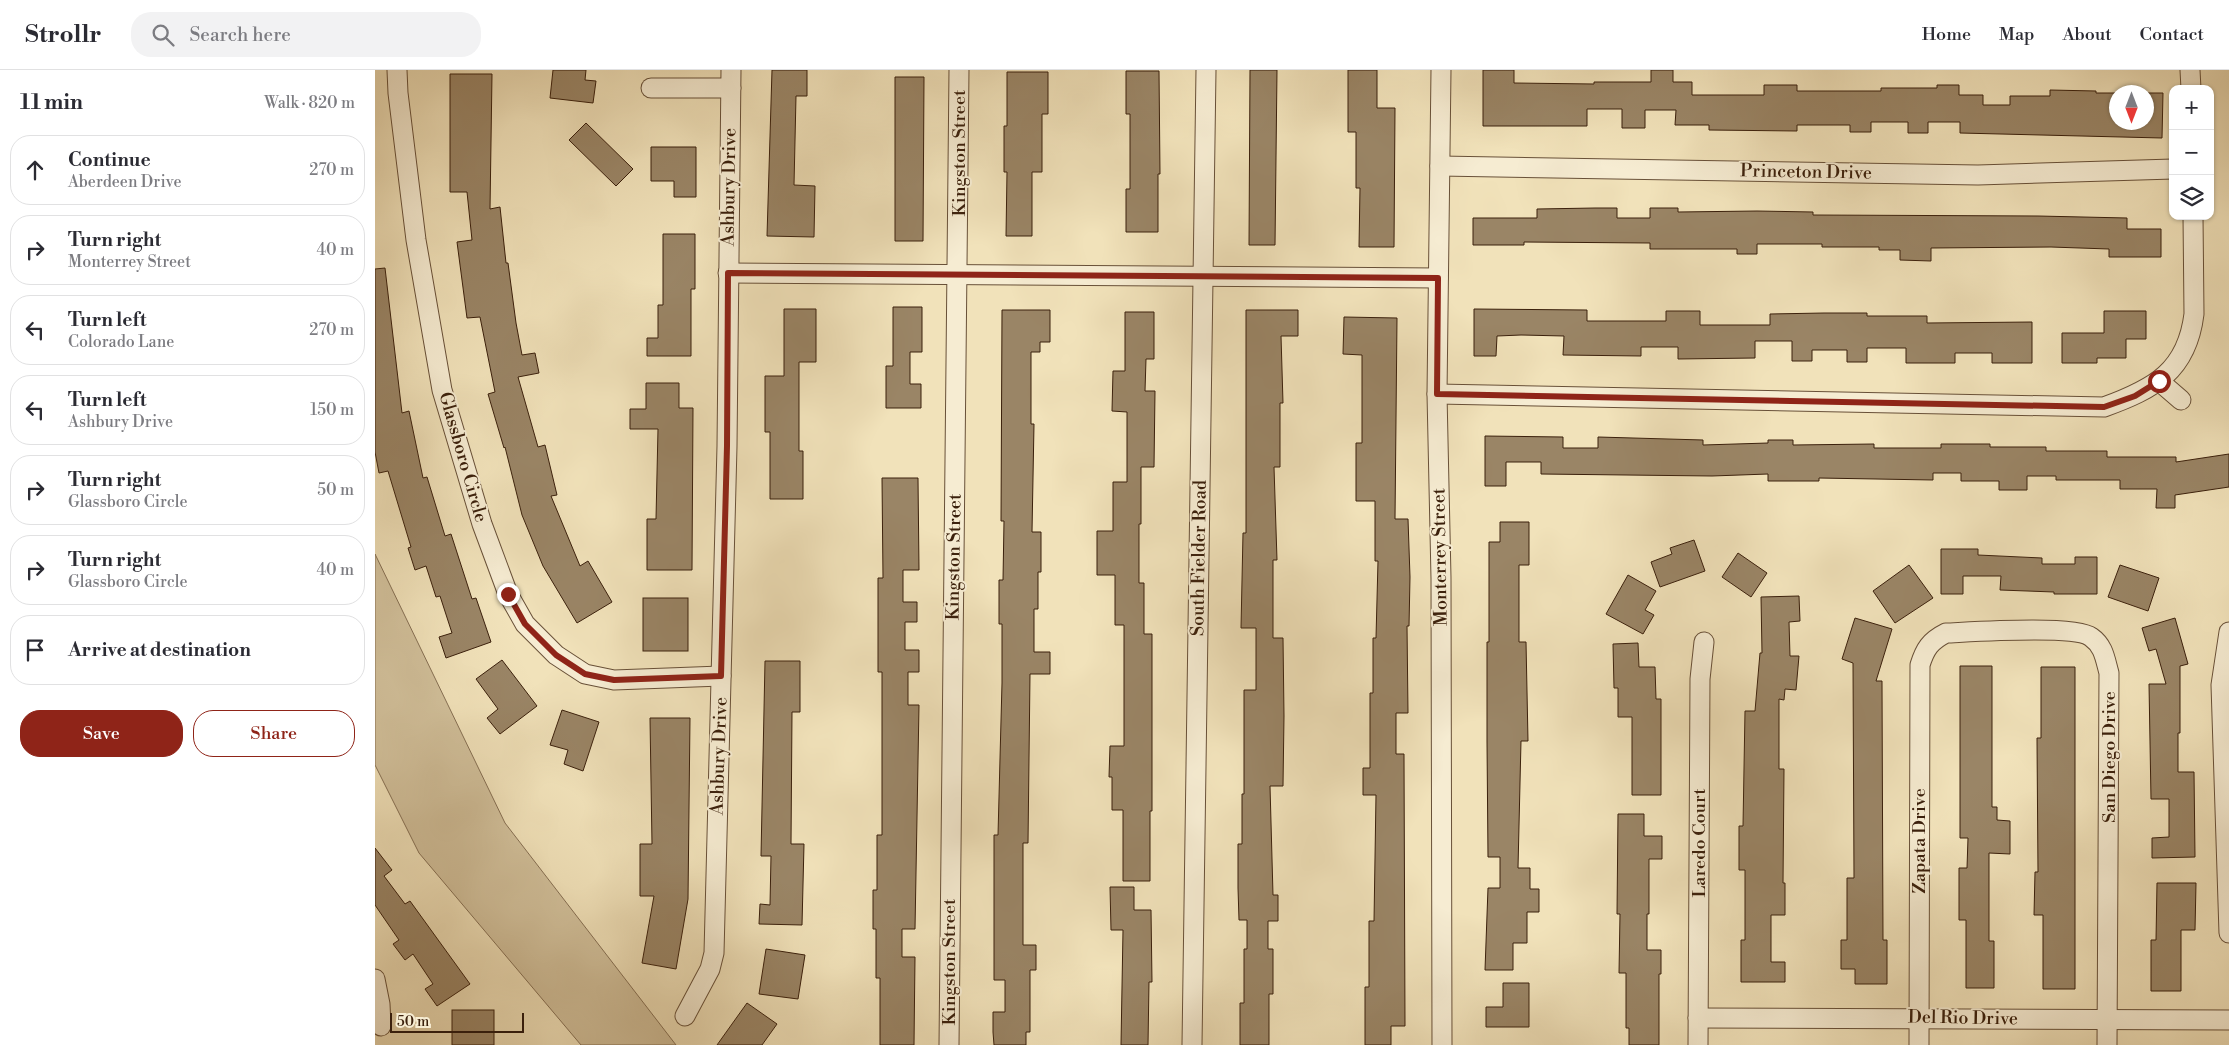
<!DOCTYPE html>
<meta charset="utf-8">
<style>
body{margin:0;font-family:"Libre Bodoni",serif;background:#f2f2f3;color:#2b2b33}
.controls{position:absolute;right:15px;top:15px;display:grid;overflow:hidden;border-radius:10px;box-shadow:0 1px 4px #0004}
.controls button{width:45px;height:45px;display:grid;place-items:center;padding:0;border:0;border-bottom:1px solid #e1e1e2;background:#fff;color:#2b2b33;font:25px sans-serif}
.compass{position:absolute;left:1734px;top:15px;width:45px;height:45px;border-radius:50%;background:#fff;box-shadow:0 1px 4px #0004;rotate:180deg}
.scale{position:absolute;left:15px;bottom:12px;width:134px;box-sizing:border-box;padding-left:5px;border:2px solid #3b200c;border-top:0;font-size:14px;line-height:18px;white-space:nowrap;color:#3b200c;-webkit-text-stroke:4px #f6ecd2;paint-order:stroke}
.stop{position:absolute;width:15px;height:15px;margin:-11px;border:4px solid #8f2418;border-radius:50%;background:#fff}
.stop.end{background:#8f2418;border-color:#fff;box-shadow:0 1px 5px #0008}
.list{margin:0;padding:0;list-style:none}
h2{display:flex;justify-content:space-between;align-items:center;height:65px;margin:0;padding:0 20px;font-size:21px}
h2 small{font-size:16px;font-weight:400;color:#7c7c81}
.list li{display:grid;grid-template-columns:32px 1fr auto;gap:15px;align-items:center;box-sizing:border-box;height:70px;margin:0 10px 10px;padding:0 10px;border:1px solid #e1e1e2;border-radius:20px}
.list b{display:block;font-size:19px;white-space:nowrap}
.list p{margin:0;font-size:16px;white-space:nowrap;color:#7c7c81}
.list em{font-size:16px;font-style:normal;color:#7c7c81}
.actions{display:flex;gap:10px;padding:15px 20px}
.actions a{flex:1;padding:11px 0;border:1px solid #8f2418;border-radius:20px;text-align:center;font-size:18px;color:#8f2418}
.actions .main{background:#8f2418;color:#fff}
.icon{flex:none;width:28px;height:28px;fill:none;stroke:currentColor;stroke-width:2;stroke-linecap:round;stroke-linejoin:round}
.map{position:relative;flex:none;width:1854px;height:975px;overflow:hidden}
header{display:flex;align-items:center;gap:30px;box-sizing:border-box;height:70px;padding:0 25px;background:#fff;border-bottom:1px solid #e1e1e2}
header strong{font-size:24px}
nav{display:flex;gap:28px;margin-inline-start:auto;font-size:18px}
.search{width:350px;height:45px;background:#f2f2f3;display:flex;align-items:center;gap:12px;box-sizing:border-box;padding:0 18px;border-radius:20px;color:#7c7c81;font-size:19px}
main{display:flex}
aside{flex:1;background:#fff}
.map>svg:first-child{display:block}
.green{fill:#d2c19c;stroke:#867054}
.building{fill:#9a8566;stroke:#3b200c}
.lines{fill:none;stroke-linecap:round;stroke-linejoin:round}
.minor-casing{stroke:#685038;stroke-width:21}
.minor{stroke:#f6ecd2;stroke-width:19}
.route{stroke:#8f2418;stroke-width:6}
.labels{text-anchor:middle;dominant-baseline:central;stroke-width:4;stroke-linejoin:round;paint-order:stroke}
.street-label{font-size:18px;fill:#3b200c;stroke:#f6ecd2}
</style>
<header>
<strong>Strollr</strong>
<div class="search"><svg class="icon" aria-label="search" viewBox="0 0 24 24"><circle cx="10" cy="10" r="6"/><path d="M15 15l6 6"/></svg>Search here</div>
<nav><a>Home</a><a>Map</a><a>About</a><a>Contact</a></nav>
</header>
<main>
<aside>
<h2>11 min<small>Walk · 820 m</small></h2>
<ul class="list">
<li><svg class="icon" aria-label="ahead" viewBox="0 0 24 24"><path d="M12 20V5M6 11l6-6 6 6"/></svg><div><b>Continue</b><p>Aberdeen Drive</p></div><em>270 m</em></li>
<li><svg class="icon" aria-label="right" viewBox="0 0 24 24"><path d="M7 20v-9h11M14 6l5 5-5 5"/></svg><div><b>Turn right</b><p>Monterrey Street</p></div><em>40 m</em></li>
<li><svg class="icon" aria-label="left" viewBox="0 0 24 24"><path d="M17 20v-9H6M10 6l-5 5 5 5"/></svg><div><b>Turn left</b><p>Colorado Lane</p></div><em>270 m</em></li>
<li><svg class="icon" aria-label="left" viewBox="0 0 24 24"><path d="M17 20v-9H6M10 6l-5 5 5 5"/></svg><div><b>Turn left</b><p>Ashbury Drive</p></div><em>150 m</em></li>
<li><svg class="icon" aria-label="right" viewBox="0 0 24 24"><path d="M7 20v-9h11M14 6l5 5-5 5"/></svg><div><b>Turn right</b><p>Glassboro Circle</p></div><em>50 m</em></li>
<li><svg class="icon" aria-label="right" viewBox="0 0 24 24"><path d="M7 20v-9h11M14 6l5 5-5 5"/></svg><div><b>Turn right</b><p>Glassboro Circle</p></div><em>40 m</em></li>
<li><svg class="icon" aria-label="arrive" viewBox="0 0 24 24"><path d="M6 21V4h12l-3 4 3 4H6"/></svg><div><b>Arrive at destination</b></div></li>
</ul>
<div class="actions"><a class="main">Save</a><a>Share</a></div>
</aside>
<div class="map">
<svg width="1854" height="975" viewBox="0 0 1854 975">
<rect width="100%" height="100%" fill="#f1e2ba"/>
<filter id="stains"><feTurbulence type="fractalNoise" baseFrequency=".004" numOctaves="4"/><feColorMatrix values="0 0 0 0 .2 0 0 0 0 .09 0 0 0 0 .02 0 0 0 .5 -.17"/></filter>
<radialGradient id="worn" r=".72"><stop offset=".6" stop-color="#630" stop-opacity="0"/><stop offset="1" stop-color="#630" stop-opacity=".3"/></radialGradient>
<!-- green -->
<polygon class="green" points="0,484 130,753 301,975 206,975 44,783 0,695"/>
<!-- building -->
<g class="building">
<polygon points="178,0 211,0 210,10 221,11 218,33 175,28"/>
<polygon points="397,0 432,0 432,26 421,26 419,115 440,116 439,167 392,166"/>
<polygon points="875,0 902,0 900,175 874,175"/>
<polygon points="973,0 1002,0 1002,38 1020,38 1019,177 984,177 985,118 981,118 981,62 973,62"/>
<polygon points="1108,0 1139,0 1139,13 1219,14 1219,12 1276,12 1276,0 1298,0 1298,12 1317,12 1317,25 1389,25 1389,15 1422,15 1422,21 1506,21 1506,18 1562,18 1562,15 1584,15 1584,25 1608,25 1608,35 1635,35 1635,26 1675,26 1675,20 1721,21 1721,23 1742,23 1742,52 1772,52 1772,23 1788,23 1787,68 1585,63 1585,52 1553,52 1553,63 1533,63 1533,52 1496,52 1496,62 1475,62 1475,55 1422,55 1422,61 1334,60 1334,55 1300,55 1301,40 1270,40 1270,58 1247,58 1247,39 1212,39 1212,56 1108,56"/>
<polygon points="751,1 784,1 785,104 783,104 783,162 751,162 751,119 755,119 755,44 751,44"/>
<polygon points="632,2 673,2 673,44 667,44 667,102 657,102 657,166 631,166 632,102 629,102 629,56 632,56"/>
<polygon points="75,4 117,4 115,139 125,137 131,193 133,193 141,253 147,285 160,283 164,303 143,307 163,377 170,375 182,425 176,426 205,496 213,491 237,532 202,553 168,496 147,445 130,377 129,378 113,324 120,322 105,247 92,248 82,172 97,170 92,122 75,122"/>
<polygon points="520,7 549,7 548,171 520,171"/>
<polygon points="211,53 258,99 241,116 194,70"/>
<polygon points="276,77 321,77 321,127 299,127 299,111 276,111"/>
<polygon points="1220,138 1242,138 1242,148 1275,148 1275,138 1303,138 1303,142 1382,141 1438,142 1438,145 1663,146 1752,148 1752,159 1786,159 1786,187 1734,187 1734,179 1676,177 1556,178 1556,191 1525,190 1525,180 1504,180 1504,177 1447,177 1447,174 1382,174 1382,184 1362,184 1362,179 1275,179 1275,173 1149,172 1149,175 1098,175 1098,148 1162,148 1162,139"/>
<polygon points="288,164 320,164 320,219 316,219 316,286 272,286 272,268 283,268 283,235 288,235"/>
<polygon points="10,198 27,343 34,341 48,408 52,407 70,466 76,464 97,529 101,528 116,572 71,588 64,567 77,563 65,526 61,527 51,496 40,500 33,478 36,477 13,401 4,403 0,382 0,199"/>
<polygon points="518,237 547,237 547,282 535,282 535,314 546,314 546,338 511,338 511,296 518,296"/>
<polygon points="409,239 441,239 441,292 424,292 424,381 428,381 428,429 395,429 395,362 390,362 390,306 409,306"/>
<polygon points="1099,239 1212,240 1212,251 1291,251 1291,241 1325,241 1325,255 1395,255 1395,244 1449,243 1492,243 1492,246 1552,246 1552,253 1657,252 1657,293 1617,293 1617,283 1580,283 1580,293 1531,293 1531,278 1492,278 1492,292 1472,292 1472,280 1437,280 1437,291 1417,291 1417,271 1380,271 1380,288 1303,289 1303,277 1266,277 1266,286 1188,285 1189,266 1146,265 1122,266 1121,286 1099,286"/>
<polygon points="627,240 675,240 675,272 665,272 665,282 656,282 656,354 659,354 657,462 666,462 666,502 663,502 663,539 659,539 659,582 675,582 675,604 655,604 653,773 648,773 648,875 661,875 661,900 655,900 655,962 651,962 651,975 619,975 618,962 618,942 630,942 630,910 619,910 619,765 623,765 627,613 627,554 624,554 624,510 628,510 629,451 626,451"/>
<polygon points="871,240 923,240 923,266 906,266 908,333 905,333 905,397 899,397 902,490 898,490 898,568 908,568 909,646 908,716 895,716 898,825 903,825 903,851 893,851 893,879 898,879 898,924 894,924 894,975 865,975 865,933 869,933 869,879 872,879 872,850 864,850 863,818 863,774 867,774 867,724 869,724 869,620 881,620 881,558 866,558 868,463 871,463"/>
<polygon points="1729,241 1771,241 1771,269 1751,269 1751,288 1722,288 1722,293 1687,293 1687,263 1729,263"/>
<polygon points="750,242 779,242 779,289 771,289 770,321 780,321 779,397 766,397 766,454 764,454 764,513 769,513 769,564 777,564 777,741 775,741 775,811 748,811 748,740 737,740 737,707 734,707 735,676 749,676 749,555 740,555 740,505 722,505 722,461 738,461 738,412 752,412 752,342 737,341 738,301 750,301"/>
<polygon points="969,247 1022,248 1020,449 1033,449 1035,507 1034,556 1032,556 1033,643 1021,643 1021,684 1029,684 1030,956 1016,956 1016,975 990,975 990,917 994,917 994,851 999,851 1001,725 988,725 988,698 995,698 995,623 998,623 998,568 1001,568 1003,491 1000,491 1000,431 981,431 981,373 987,373 987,285 968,284"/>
<polygon points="271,313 304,313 304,338 318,338 317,500 272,500 272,449 281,449 283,359 255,359 255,339 271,339"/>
<polygon points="1110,366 1188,367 1188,378 1223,378 1223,367 1328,370 1328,375 1393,373 1393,370 1418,370 1418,375 1499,374 1499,378 1566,378 1566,374 1615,374 1615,377 1671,377 1671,381 1732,381 1732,387 1801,387 1801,392 1854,384 1854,417 1800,425 1800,438 1781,438 1782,419 1745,419 1745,410 1681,410 1681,406 1652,406 1652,420 1624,420 1624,411 1586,411 1586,403 1558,403 1558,410 1444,408 1444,411 1393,411 1393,404 1337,406 1166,404 1166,392 1131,392 1131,416 1110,416"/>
<polygon points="507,408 543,408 544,500 528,500 528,532 542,532 542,552 530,552 530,580 544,580 544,602 533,602 533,635 544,635 540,859 527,859 527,887 540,887 539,975 505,975 505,908 501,908 501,859 498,859 498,820 502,820 502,765 507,765 507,602 503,602 503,508 508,508"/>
<polygon points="1125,452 1154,452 1154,495 1144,495 1144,572 1151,572 1153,671 1146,671 1143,798 1155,798 1155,819 1164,819 1164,842 1152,842 1152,873 1138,873 1138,900 1110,900 1113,818 1125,818 1125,787 1113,787 1112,671 1112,572 1114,572 1114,472 1125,472"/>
<polygon points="1319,470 1330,501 1285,517 1276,492 1297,484 1295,478"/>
<polygon points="1566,479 1603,479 1603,485 1667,488 1667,494 1700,494 1700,487 1722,487 1722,524 1679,524 1679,522 1625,520 1626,506 1588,506 1588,524 1566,524"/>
<polygon points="1363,483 1392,503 1376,527 1347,507"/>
<polygon points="1534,495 1558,528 1520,553 1498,521"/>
<polygon points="1745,495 1784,508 1773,541 1733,527"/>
<polygon points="1253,505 1281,521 1270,540 1279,545 1268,564 1231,544"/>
<polygon points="1424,526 1425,551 1414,552 1415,586 1424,586 1421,620 1410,619 1409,630 1404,629 1404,699 1409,699 1408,813 1410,813 1410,845 1396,845 1396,892 1410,892 1410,912 1366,912 1366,870 1370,870 1370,800 1364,800 1364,756 1368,756 1370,641 1380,641 1385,583 1387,583 1386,527"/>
<rect x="268" y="528" width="45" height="53"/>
<polygon points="1480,548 1517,559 1501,611 1507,611 1508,870 1512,870 1512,914 1480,914 1480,899 1466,899 1466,870 1472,870 1472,808 1479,808 1478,593 1467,589"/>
<polygon points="1800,548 1813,594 1805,596 1805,663 1803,663 1803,702 1819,702 1820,787 1777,788 1777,768 1794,767 1794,729 1776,729 1774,614 1791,614 1781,579 1774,581 1767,558"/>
<polygon points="1263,573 1264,597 1280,597 1281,629 1286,629 1286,725 1257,725 1257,647 1243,647 1243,618 1239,618 1238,574"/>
<polygon points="127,590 162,636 125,664 112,648 123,639 101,609"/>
<polygon points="390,591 425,591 425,642 417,642 416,774 429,774 427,855 384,854 385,834 395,835 396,786 386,786"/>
<polygon points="1585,596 1617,596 1617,737 1622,737 1622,750 1635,751 1635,784 1614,783 1614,871 1619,871 1619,918 1591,918 1591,850 1584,850 1584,798 1592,798 1593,768 1585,768"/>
<polygon points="1666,597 1700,597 1700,919 1668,919 1668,845 1659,845 1660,802 1663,802 1662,668 1666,668"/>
<polygon points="187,640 224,652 208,701 189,694 193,680 175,675"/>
<polygon points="275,648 315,648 313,829 301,899 267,893 279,826 265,826 265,774 277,774"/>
<polygon points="1243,744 1269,744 1269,766 1287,766 1287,789 1274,789 1274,844 1272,844 1272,880 1286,880 1286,904 1284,904 1284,975 1254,975 1254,958 1251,958 1251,903 1244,903 1245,844 1242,844"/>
<polygon points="0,778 17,800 9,806 30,834 35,831 95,914 62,936 50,919 58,914 38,884 30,890 18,874 24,870 0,835"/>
<polygon points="1782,813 1821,813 1820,860 1806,860 1806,921 1776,921 1776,870 1781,870"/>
<polygon points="735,817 759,817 759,840 776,840 777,912 774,912 773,975 746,975 748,860 736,860"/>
<polygon points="391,879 430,885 423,929 384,924"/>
<polygon points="1128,913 1154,913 1154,957 1111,957 1111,937 1128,937"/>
<polygon points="372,933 402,954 387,975 342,975"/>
<rect x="77" y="940" width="42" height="35"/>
</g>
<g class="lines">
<!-- minor casing -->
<g class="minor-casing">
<g id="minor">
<polyline points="22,0 23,23 41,170 67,320 107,454 133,524 150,554 181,585 210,604 239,610 346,606"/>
<polyline points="1066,0 1062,324 1066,508 1067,975"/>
<polyline points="1815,0 1816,19"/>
<polyline points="276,18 356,18"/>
<polyline points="1065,96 1603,105 1798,99"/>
<polyline points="353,203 1063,208"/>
<polyline points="1784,311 1806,330"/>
<path d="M1062,324L1729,337C1779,319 1812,301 1819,244L1818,146"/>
<polyline points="1854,562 1846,615 1854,863"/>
<polyline points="0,909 5,934 6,956"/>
<polyline points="310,946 335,899 339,883 352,376 356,0"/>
<polyline points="1323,948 1854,950"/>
<path d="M574,975C575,650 583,325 584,0"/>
<polyline points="817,975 831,0"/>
<polyline points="1323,975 1325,609 1329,572"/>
<path d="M1544,975L1545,595C1550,579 1555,571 1571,563C1596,562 1700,555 1716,567C1729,576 1730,589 1734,603L1732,975"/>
</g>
</g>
<!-- minor -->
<use href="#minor" class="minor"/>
</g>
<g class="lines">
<!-- route -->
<polyline class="route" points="133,524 150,554 181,585 210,604 239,610 346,606 352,376 353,203 1063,208 1062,324 1729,337 1760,326 1784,311"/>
</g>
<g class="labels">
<!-- street labels -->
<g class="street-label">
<text transform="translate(584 83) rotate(-90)">Kingston Street</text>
<text transform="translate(1431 102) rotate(1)">Princeton Drive</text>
<text transform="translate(354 117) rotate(-89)">Ashbury Drive</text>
<text transform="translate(88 387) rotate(74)">Glassboro Circle</text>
<text transform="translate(579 487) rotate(-89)">Kingston Street</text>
<text transform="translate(1065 487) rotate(-91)">Monterrey Street</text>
<text transform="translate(824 488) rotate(-89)">South Fielder Road</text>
<text transform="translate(344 686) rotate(-88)">Ashbury Drive</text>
<text transform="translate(1734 687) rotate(-90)">San Diego Drive</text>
<text transform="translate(1544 771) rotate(-90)">Zapata Drive</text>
<text transform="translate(1324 773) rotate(-90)">Laredo Court</text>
<text transform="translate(574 892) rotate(-90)">Kingston Street</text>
<text transform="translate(1588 948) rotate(1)">Del Rio Drive</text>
</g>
</g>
<rect width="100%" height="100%" filter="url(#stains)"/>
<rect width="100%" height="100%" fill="url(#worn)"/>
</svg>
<div class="controls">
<button>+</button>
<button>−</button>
<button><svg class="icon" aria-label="layers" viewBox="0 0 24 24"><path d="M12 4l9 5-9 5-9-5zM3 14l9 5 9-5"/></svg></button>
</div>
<svg class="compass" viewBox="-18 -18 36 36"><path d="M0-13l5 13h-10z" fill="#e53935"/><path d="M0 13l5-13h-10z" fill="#7c7c81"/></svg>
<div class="scale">50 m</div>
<div class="stop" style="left:1784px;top:311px"></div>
<div class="stop end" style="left:133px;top:524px"></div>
</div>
</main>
